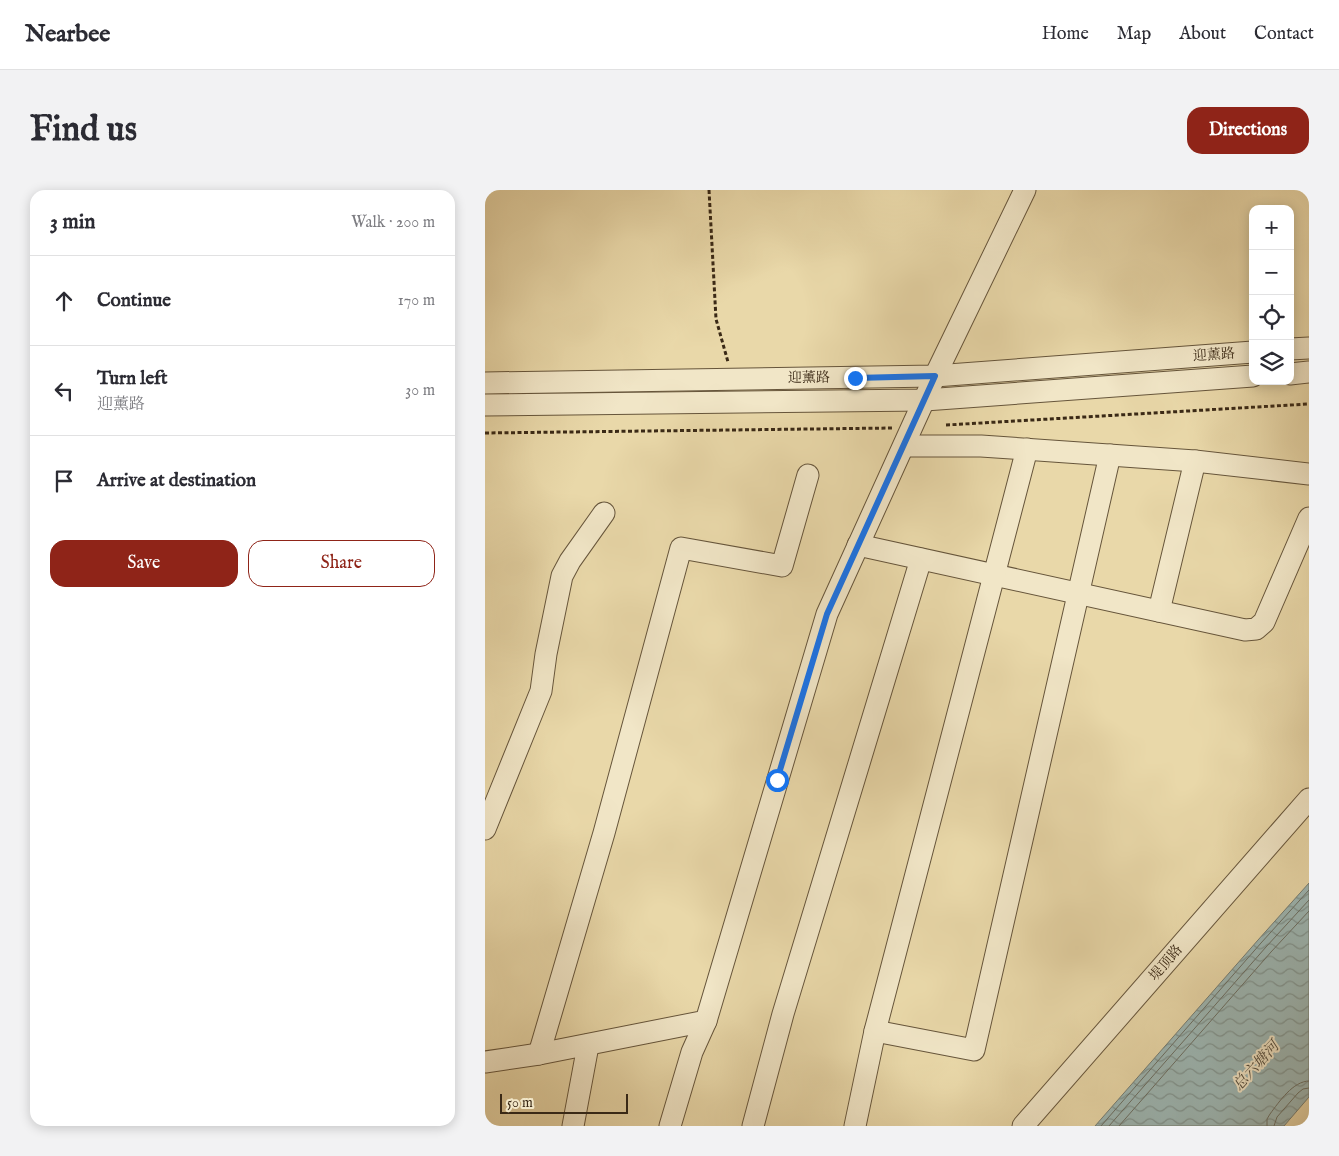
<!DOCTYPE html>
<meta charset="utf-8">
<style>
body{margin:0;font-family:"IM FELL English","Noto Serif SC",serif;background:#f2f2f3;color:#2b2b33}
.controls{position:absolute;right:15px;top:15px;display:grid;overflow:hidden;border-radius:10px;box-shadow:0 2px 12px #0003}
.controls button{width:45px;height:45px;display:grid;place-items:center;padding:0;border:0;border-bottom:1px solid #e1e1e2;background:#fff;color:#2b2b33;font:25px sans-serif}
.scale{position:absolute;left:15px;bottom:12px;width:128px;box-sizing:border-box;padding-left:5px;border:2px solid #3a2916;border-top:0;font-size:14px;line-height:18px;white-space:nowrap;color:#3a2916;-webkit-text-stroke:4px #f1e6c7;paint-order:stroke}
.stop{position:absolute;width:15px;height:15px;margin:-11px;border:4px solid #1a73e8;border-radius:50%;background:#fff}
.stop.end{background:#1a73e8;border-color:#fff;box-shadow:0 1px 5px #0008}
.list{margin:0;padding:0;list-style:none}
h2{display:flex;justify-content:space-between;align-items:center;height:65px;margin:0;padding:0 20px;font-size:21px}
h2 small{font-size:16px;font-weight:400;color:#7c7c81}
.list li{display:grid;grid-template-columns:32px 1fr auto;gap:15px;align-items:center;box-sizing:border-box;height:90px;padding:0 20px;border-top:1px solid #e1e1e2}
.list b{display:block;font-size:19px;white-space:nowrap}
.list p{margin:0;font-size:16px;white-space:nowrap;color:#7c7c81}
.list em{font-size:16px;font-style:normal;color:#7c7c81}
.actions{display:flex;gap:10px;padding:15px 20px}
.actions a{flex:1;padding:11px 0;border:1px solid #8f2418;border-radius:15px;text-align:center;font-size:18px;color:#8f2418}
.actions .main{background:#8f2418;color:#fff}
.icon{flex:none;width:28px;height:28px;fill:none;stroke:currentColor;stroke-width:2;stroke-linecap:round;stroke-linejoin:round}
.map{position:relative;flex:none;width:824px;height:936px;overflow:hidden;border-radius:15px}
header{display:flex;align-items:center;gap:30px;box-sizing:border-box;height:70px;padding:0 25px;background:#fff;border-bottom:1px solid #e1e1e2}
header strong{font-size:24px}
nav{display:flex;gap:28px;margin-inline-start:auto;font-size:18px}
.intro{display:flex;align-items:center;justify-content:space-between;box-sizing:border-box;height:120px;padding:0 30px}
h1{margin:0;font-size:35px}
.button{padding:12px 22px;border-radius:15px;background:#8f2418;color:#fff;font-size:18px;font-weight:700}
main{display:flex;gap:30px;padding:0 30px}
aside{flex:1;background:#fff;border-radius:15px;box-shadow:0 2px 12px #0003}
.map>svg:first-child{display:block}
.water{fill:url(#water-waves);stroke:#757e75}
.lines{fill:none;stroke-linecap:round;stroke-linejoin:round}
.shore{stroke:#6c7065;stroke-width:1}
.minor-casing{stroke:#66553b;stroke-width:23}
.path{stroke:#3a2916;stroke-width:3;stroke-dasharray:4 2.5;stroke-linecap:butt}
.minor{stroke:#f1e6c7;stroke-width:21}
.route{stroke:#1a73e8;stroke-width:6}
.labels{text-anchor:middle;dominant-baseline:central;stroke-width:4;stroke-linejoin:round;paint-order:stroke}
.street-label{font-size:14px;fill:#3a2916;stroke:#f1e6c7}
.water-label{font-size:15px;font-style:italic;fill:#534c3e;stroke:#f1e6c7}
</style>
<header>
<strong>Nearbee</strong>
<nav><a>Home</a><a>Map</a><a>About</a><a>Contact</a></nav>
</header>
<div class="intro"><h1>Find us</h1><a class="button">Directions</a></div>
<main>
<aside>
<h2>3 min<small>Walk · 200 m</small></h2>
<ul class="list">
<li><svg class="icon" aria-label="ahead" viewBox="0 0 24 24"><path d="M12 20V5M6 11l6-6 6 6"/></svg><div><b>Continue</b></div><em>170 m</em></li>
<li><svg class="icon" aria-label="left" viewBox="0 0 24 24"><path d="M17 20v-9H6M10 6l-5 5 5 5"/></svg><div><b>Turn left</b><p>迎薰路</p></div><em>30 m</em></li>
<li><svg class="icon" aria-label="arrive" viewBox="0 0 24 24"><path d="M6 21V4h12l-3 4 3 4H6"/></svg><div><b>Arrive at destination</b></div></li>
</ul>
<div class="actions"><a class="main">Save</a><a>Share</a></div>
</aside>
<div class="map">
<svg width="824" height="936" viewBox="0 0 824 936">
<defs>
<pattern id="water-waves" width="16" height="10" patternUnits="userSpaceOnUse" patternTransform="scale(1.25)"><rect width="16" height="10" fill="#9db7b4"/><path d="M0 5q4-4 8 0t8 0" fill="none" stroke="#819591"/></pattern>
</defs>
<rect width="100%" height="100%" fill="#e9d8a9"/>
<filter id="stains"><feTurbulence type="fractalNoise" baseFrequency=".004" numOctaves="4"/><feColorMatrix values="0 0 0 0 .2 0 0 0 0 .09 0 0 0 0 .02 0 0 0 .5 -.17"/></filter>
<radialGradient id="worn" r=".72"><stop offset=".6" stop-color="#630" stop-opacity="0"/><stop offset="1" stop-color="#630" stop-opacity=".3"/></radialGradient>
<!-- water -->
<polygon class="water" points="824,693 824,907 799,936 610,936 773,750"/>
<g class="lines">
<!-- shore -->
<g class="shore">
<polyline points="616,936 776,753 824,700"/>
<polyline points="624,936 781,757 824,710"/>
<polyline points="634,936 786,762 824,721"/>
<path d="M782,936V929L785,924C794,912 808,891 824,891"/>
<polyline points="789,936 792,927 813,903 818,899 824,898"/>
</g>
<!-- minor casing -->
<g class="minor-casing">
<g id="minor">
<polyline points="805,159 824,158"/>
<polyline points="805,184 824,182"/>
<polyline points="0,193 450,186 768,162"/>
<polyline points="0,215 440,210 768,186"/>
<polyline points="419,256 496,256 710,271 824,284"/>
<polyline points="373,355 760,440 771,439 779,432 824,328"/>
<polyline points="674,421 710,271"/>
<polyline points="0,639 56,501 61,464 77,386 85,371 119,323"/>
<polyline points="390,841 489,860 625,265"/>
<polyline points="54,864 119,643 196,358 297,376 323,285"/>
<polyline points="0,872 54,864 221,831 342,424 450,186 540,0"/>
<polyline points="88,936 102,861 102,855"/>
<polyline points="185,936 207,862 221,831"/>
<polyline points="268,936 298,824 436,369"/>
<polyline points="370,936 390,841 542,259"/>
<polyline points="538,936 824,609"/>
</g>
</g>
<!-- path -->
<g class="path">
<polyline points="224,0 231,129 243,172"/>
<polyline points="461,235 824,214"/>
<polyline points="0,243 407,238"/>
</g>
<!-- minor -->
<use href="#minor" class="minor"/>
</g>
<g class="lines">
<!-- route -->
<polyline class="route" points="292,590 342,424 450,186 370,188"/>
</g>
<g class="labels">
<!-- street labels -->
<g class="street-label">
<text transform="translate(729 165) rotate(-4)">迎薰路</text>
<text transform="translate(324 188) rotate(-1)">迎薰路</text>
<text transform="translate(681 773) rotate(-49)">堤顶路</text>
</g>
<!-- water labels -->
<g class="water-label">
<text transform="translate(771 876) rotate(-48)">总六塘河</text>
</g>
</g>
<rect width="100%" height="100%" filter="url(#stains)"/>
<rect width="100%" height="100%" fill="url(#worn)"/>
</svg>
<div class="controls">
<button>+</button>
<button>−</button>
<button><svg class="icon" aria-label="locate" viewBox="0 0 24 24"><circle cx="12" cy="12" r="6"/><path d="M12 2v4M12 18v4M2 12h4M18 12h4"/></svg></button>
<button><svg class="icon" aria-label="layers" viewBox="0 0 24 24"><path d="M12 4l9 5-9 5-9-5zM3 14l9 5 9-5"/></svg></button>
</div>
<div class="scale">50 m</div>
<div class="stop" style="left:292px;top:590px"></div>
<div class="stop end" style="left:370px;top:188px"></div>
</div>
</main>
